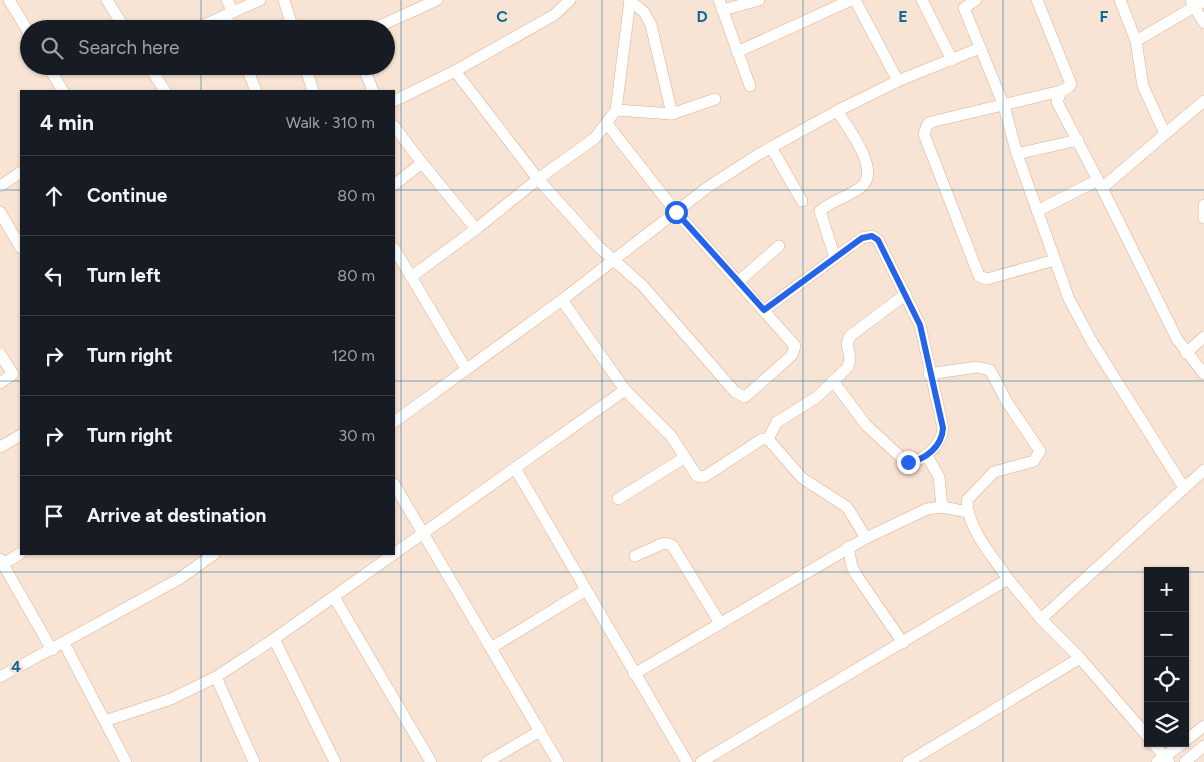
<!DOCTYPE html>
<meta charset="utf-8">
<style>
body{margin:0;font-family:Figtree,sans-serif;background:#242831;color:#f1f3f6}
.controls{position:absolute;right:15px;bottom:15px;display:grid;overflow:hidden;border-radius:0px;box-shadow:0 1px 4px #0004}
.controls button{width:45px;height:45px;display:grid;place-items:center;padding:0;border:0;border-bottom:1px solid #363941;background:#171b24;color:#f1f3f6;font:25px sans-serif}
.stop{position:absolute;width:15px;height:15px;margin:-11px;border:4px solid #2563eb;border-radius:50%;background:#fff}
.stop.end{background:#2563eb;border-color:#fff;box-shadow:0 1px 5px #0008}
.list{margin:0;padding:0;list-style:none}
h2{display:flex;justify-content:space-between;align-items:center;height:65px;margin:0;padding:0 20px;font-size:21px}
h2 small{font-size:16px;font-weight:400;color:#9ea1a6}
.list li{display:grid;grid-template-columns:32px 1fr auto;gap:15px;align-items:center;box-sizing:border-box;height:80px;padding:0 20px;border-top:1px solid #363941}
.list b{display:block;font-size:19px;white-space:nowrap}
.list em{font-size:16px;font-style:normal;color:#9ea1a6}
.icon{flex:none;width:28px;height:28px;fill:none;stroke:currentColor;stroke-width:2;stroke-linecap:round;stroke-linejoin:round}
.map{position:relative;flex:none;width:1204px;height:762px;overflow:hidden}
.search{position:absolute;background:#171b24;box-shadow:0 1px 4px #0004;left:20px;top:20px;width:375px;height:55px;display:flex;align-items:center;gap:12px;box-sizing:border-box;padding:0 18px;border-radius:28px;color:#9ea1a6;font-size:19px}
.panel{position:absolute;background:#171b24;box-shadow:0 1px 4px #0004;left:20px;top:90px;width:375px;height:465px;border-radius:0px}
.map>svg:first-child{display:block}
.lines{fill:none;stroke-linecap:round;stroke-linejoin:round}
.minor-casing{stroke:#dfaf89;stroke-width:12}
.minor{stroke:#fff;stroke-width:11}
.route{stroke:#2563eb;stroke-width:6}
.grid{fill:none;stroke:#0f6999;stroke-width:1;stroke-opacity:0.55}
.grid-label{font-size:16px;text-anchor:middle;font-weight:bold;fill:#0f6999;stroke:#f8e4d5;stroke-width:5;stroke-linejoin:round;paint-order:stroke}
</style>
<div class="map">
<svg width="1204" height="762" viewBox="0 0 1204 762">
<rect width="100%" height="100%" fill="#f8e4d5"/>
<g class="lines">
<!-- minor casing -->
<g class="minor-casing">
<g id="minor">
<polyline points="9,0 29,33"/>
<polyline points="107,0 125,29"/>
<polyline points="227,0 233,12"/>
<polyline points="284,0 293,29"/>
<polyline points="719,0 750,86"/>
<polyline points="855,0 898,81"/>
<polyline points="922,0 952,60"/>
<polyline points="976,0 964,8 1004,106 1017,154 1069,299 1092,342 1184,488"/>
<polyline points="1037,0 1071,84 1069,87 1061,91 1057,102 1102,188"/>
<polyline points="1120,0 1136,41"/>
<polyline points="630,1 644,12 651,25 672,114"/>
<polyline points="1191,1 1204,23"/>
<polyline points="723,10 759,0"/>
<polyline points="225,15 231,29"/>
<polyline points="195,29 260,0"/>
<polyline points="373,29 437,0"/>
<polyline points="737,52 851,0"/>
<polyline points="48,66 63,91"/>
<polyline points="149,66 165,91"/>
<polyline points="246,66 256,91"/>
<polyline points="305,66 313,91"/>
<polyline points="363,66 373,91"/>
<polyline points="455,71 538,179 476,229"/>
<polyline points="394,101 455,71 554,15 570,0"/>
<polyline points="1204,101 1102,188 1177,339 1204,374"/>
<polyline points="616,110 672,114 715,99"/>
<polyline points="607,124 676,212 795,346 792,355 745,397 735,392 643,286 599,247 538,179 595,138 616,110 630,0"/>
<polyline points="394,126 422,163 394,185"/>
<polyline points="1165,134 1143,86 1136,41 1204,1"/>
<polyline points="771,147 802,201"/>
<polyline points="1017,154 1078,140"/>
<polyline points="0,186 21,172"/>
<polyline points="1204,205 1204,218"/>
<polyline points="1037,211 1098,180"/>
<polyline points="0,212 21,248"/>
<polyline points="394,248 466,369"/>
<path d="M835,258L820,211C831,201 848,197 861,187C882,171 847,126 837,111"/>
<polyline points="1055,260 987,279 979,276 924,134 927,125 931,122 1061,91"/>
<polyline points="411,277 476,229 422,163"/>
<polyline points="739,281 779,246"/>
<polyline points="562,300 625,390 671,436 697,476 704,477 762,439 768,439 802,478 847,507 866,538"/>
<path d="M764,310L862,238L872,236L878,240L920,325L943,428C942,444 922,465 905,461L866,425L833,381"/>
<polyline points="1186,353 1204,337"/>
<polyline points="0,354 13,374 0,383"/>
<path d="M929,374L977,367L990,370L1007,402L1040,451L1034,461L994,472L967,500C967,528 993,557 1008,579"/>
<polyline points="394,422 562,300 708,187 759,154 837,111 900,80 980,48"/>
<polyline points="768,439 777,422 817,397 848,367 850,358 847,344 850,336 906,294"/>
<polyline points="0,447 21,435"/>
<polyline points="926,454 939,477 942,507"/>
<polyline points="515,468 687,762"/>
<polyline points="394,484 558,762"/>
<polyline points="618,499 684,458"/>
<polyline points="848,547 852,567 857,576 903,643"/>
<polyline points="635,556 664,543 672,545 720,623"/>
<polyline points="0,559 52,650"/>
<polyline points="3,564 21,553"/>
<polyline points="334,597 431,762"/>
<polyline points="1041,619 1204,470"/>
<polyline points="274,639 335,762"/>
<polyline points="64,643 126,762"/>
<polyline points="491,648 586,590"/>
<polyline points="634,674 866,538 927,509 942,507 968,512"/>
<polyline points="0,677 179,579 214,554"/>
<polyline points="216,677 254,762"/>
<polyline points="105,721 171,699 216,677 274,639 625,390"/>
<polyline points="1185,741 1204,726"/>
<polyline points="1153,743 1169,762"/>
<polyline points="487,762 540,731"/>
<polyline points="701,762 1008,579 1041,619 1080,658 1148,737"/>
<polyline points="908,762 1080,658"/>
<polyline points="1157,762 1183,743"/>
<polyline points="1185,762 1204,746"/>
</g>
</g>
<!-- minor -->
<use href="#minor" class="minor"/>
</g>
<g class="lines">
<!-- route -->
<path class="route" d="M676,212L764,310L862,238L872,236L878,240L920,325L943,428C942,446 926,460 908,462"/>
</g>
<!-- grid -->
<path class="grid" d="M201,0V29M401,0V762M602,0V762M803,0V762M1003,0V762M201,66V91M0,190H21M394,190H1204M0,381H21M394,381H1204M201,554V762M0,572H1148M1185,572H1204"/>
<g class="grid-label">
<text x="502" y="22">C</text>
<text x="702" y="22">D</text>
<text x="903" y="22">E</text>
<text x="1104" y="22">F</text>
<text x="16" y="672">4</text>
</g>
</svg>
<div class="controls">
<button>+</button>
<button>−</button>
<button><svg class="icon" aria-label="locate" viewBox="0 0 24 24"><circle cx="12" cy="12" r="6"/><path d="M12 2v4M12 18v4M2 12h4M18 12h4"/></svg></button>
<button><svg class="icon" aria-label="layers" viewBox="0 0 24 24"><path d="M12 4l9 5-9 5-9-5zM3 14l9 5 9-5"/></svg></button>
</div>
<div class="stop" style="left:676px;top:212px"></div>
<div class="stop end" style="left:908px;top:462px"></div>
<div class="search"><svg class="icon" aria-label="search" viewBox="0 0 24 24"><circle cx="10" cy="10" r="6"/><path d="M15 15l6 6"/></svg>Search here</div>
<section class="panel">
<h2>4 min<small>Walk · 310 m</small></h2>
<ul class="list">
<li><svg class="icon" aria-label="ahead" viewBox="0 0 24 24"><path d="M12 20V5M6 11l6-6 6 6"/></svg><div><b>Continue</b></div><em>80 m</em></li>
<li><svg class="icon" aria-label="left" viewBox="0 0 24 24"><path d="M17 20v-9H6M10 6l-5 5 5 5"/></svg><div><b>Turn left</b></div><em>80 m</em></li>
<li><svg class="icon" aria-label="right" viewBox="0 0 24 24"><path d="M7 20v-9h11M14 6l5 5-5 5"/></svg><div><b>Turn right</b></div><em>120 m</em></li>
<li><svg class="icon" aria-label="right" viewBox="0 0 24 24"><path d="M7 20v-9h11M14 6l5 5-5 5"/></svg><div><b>Turn right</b></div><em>30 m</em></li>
<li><svg class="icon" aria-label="arrive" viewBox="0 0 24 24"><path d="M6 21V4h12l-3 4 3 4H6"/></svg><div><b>Arrive at destination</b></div></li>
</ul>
</section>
</div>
